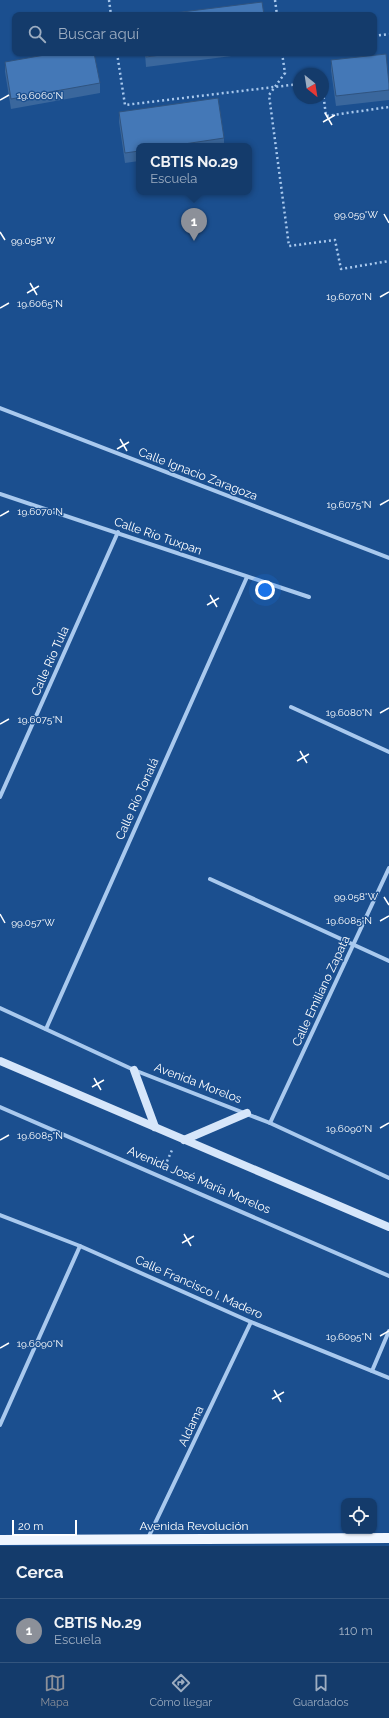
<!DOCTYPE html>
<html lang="es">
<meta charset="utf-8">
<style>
body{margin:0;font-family:Raleway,sans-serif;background:#1d4271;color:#f1f3f6}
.controls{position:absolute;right:12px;bottom:12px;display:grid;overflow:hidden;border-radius:8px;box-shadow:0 1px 3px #0004}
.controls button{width:36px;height:36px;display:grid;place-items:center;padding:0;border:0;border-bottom:1px solid #33557e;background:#143b6b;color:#f1f3f6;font:20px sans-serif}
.compass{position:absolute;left:293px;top:68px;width:36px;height:36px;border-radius:50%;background:#143b6b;box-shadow:0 1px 3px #0004;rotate:150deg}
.scale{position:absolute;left:12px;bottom:10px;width:65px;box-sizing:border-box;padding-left:4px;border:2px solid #fff;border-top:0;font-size:11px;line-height:14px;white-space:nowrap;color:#fff;-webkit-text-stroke:3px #1b4f8f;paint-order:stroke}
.you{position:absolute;left:265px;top:590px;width:14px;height:14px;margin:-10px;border:3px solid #fff;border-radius:50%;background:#1a73e8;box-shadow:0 0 0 6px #1a73e833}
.badge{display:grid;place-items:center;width:26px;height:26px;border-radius:50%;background:#8c9099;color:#fff;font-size:13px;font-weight:700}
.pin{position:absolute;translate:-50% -33px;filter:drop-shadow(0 1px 2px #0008)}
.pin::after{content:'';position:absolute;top:21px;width:14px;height:12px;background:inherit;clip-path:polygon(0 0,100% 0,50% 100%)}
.popup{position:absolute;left:136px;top:143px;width:116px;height:52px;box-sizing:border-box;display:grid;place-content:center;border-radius:8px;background:#143b6b;filter:drop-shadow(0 1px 3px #0005);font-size:13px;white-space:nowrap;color:#9dadc1}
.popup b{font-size:15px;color:#f1f3f6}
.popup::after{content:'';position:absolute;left:50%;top:100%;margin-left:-8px;border:8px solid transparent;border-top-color:#143b6b}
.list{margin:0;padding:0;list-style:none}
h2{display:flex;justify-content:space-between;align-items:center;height:52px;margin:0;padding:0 16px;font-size:17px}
h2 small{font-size:13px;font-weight:400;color:#9dadc1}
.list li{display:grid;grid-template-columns:26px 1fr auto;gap:12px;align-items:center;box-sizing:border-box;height:64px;padding:0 16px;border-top:1px solid #33557e}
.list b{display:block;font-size:15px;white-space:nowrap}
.list p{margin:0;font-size:13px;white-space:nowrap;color:#9dadc1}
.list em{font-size:13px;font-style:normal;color:#9dadc1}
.icon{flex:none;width:22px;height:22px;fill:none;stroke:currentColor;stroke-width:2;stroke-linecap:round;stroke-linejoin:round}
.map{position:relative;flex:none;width:389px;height:1546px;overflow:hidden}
.search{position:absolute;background:#143b6b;box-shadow:0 1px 3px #0004;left:12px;right:12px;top:12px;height:44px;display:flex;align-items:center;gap:10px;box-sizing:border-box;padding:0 14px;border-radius:8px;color:#9dadc1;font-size:15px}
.sheet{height:116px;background:#143b6b}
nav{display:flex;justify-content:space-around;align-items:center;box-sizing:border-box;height:56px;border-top:1px solid #33557e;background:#143b6b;font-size:11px;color:#9dadc1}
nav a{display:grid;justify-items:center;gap:2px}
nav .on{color:#8c9099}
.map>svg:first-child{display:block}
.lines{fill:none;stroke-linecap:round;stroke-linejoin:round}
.path{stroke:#a9c9ee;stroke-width:2.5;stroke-dasharray:2 3;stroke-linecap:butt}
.street{stroke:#a9c9ee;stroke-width:4}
.secondary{stroke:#d6e6fa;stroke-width:8}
.primary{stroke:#f0f6ff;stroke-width:10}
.wall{fill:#3a679d}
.building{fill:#4478b7;stroke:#305480}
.ticks{fill:none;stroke:#fff;stroke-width:1.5}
.labels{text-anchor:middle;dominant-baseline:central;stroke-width:3;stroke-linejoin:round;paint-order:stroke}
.street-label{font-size:12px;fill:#fff;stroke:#1b4f8f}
.ticks-label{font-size:10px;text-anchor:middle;fill:#fff;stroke:#1b4f8f;stroke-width:3;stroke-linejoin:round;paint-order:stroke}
</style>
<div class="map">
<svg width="389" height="1546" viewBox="0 0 389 1546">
<rect width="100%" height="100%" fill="#1b4f8f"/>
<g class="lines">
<!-- path -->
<g class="path">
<polyline points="109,0 111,15"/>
<polyline points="275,0 277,15"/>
<polyline points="374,36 389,34"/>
<polyline points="117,53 125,105 299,84"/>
<polyline points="282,53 285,73 269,95 289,246 335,240 341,269 389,261"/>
<polyline points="323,92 326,116 389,107"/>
<polyline points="165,1166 172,1150"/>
</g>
<!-- street -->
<g class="street">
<polyline points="0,408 389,558"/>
<polyline points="0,494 309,597"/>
<polyline points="291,707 389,752"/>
<polyline points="0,797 118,532"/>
<polyline points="210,879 389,961"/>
<polyline points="0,1008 134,1070 270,1123 389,1178"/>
<polyline points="46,1029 247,577"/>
<polyline points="0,1107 389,1276"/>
<polyline points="270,1123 389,868"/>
<polyline points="0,1215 80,1246 251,1322 389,1378"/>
<polyline points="372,1371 389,1331"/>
<polyline points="0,1425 80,1246"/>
<polyline points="148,1538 251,1322"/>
</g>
<!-- secondary -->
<g class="secondary">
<polyline points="0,1061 389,1227"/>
<polyline points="134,1070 155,1127"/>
<polyline points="184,1140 247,1113"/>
</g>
<!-- primary -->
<polyline class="primary" points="0,1540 389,1538"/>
</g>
<!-- wall -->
<g class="wall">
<polygon points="145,53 255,53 146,67"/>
<polygon points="331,60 389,84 389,100 336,106 331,70"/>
<polygon points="5,62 100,83 100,93 11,109 5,72"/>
<polygon points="119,112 224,138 224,146 139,146 139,161 125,163 119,122"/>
</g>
<!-- building -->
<g class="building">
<polygon points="262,2 264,15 158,15"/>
<polygon points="56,53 94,53 100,83 11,99 5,62"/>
<polygon points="146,53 175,53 146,57"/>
<polygon points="386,54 389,84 389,90 336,96 331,60"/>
<polygon points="218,98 224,138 171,146 139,146 139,151 125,153 119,112"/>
</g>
<!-- ticks -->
<path class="ticks" d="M0,100L9,95M325,113L332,125M323,122L335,115M384,214L389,223M0,232L5,240M30,283L37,295M27,293L39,286M380,297L389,292M0,308L9,303M120,439L127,451M117,449L129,442M380,505L389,500M0,516L9,511M210,595L217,607M207,605L219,598M380,713L389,708M0,724L9,719M300,751L307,763M297,761L309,754M384,897L389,905M0,914L5,923M380,921L389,916M94,1078L101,1090M92,1087L104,1080M380,1128L389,1123M0,1140L9,1135M184,1234L191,1246M182,1243L194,1236M380,1336L389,1331M0,1348L9,1343M274,1390L281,1402M272,1399L284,1392"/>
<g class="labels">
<!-- street labels -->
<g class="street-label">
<text transform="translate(198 474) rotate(21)">Calle Ignacio Zaragoza</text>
<text transform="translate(158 536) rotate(19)">Calle Río Tuxpan</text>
<text transform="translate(50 661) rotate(-66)">Calle Río Tula</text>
<text transform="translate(137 799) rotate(-66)">Calle Río Tonalá</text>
<text transform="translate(321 991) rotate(-65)">Calle Emiliano Zapata</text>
<text transform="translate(198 1083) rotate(21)">Avenida Morelos</text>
<text transform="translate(199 1180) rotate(23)">Avenida José María Morelos</text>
<text transform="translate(199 1287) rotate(24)">Calle Francisco I. Madero</text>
<text transform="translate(191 1426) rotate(-65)">Aldama</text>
<text x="194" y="1526">Avenida Revolución</text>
</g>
</g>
<g class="ticks-label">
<text x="40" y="99">19.6060°N</text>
<text x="356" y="218">99.059°W</text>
<text x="33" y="244">99.058°W</text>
<text x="349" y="300">19.6070°N</text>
<text x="40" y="307">19.6065°N</text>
<text x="349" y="508">19.6075°N</text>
<text x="40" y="515">19.6070°N</text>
<text x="349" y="716">19.6080°N</text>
<text x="40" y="723">19.6075°N</text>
<text x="356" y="900">99.058°W</text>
<text x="349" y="924">19.6085°N</text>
<text x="33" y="926">99.057°W</text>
<text x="349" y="1132">19.6090°N</text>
<text x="40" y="1139">19.6085°N</text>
<text x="349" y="1340">19.6095°N</text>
<text x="40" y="1347">19.6090°N</text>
</g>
</svg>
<div class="controls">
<button><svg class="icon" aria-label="locate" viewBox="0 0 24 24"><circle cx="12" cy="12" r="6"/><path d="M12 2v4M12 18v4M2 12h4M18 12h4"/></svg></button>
</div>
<svg class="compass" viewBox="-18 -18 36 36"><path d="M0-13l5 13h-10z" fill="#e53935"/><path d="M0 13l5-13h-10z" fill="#9dadc1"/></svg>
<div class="scale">20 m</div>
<div class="you"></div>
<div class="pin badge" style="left:194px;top:241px">1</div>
<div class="popup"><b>CBTIS No.29</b>Escuela</div>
<div class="search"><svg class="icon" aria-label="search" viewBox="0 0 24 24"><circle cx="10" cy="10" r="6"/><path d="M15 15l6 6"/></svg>Buscar aquí</div>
</div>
<section class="sheet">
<h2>Cerca<small></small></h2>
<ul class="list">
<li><span class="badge">1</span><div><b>CBTIS No.29</b><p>Escuela</p></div><em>110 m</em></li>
</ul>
</section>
<nav>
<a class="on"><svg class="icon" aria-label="map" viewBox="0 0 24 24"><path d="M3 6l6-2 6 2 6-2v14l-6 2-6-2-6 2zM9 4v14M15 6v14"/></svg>Mapa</a>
<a><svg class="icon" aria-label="directions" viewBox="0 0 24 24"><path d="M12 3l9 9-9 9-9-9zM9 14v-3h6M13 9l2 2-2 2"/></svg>Cómo llegar</a>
<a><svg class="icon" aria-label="saved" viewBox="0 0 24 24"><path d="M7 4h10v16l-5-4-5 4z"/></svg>Guardados</a>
</nav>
